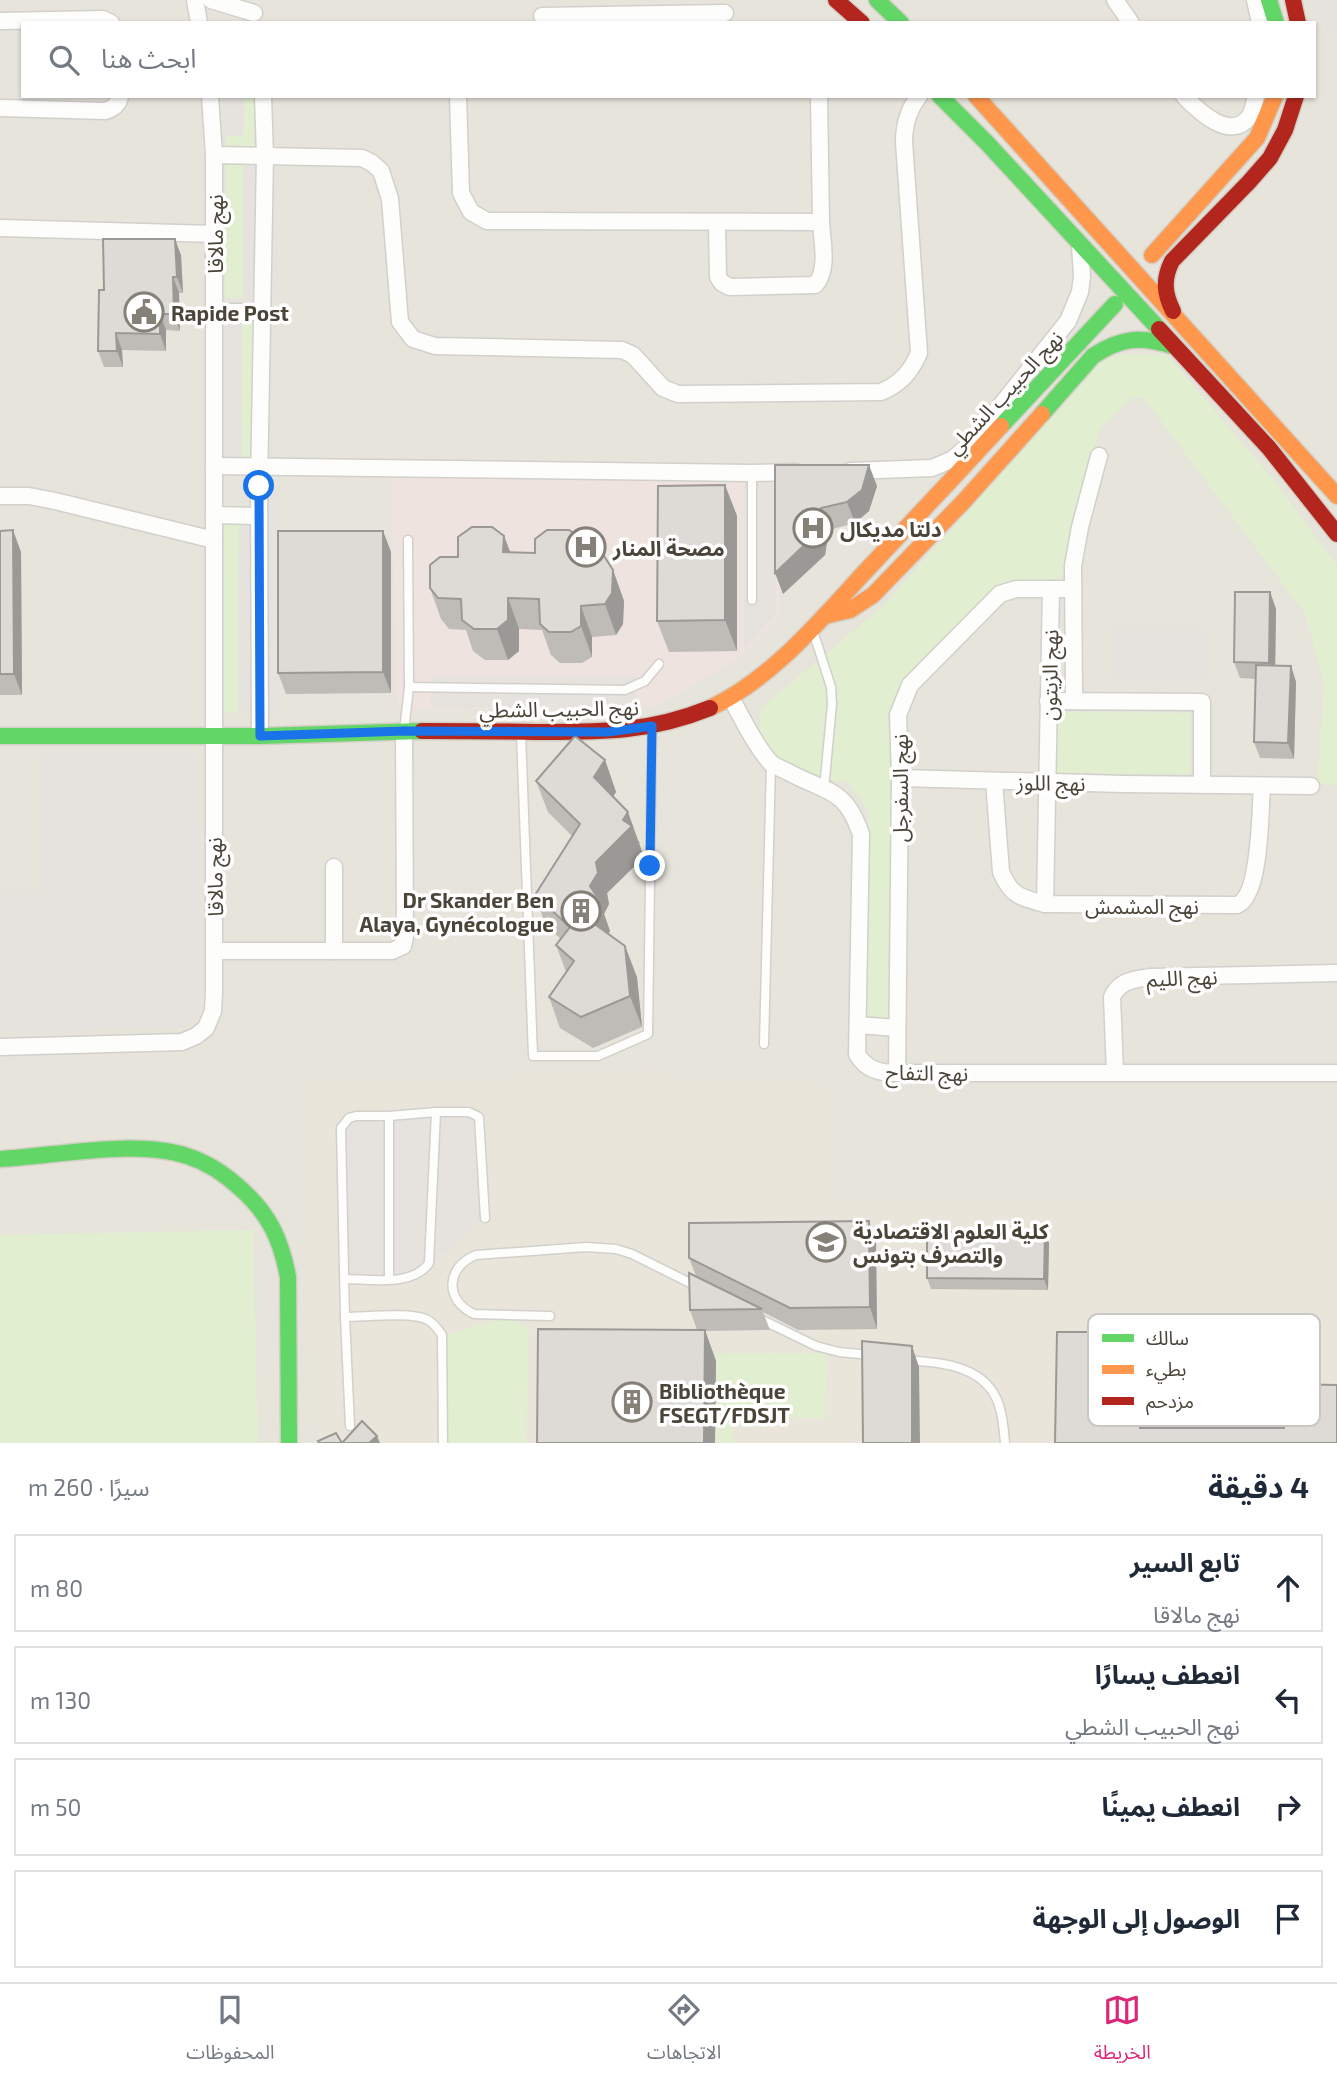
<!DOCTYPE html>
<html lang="ar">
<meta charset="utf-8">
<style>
body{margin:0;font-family:"Exo 2","Noto Sans Arabic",sans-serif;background:#f6f6f7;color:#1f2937;direction:rtl}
.stop{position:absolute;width:21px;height:21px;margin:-16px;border:5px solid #1a73e8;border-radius:50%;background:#fff}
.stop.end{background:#1a73e8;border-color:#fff;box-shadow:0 2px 7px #0008}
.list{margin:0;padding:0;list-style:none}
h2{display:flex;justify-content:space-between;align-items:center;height:91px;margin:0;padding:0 28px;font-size:30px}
h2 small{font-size:23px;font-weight:400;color:#747a83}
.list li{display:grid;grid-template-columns:46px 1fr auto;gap:21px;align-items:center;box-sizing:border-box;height:98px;margin:0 14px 14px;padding:0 14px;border:2px solid #e0e1e3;border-radius:0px}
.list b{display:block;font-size:26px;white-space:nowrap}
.list p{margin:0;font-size:23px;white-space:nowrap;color:#747a83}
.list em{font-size:23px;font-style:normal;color:#747a83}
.icon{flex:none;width:38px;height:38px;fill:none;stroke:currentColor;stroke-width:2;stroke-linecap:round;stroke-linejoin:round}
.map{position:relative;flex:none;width:1337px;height:1443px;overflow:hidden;direction:ltr}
.search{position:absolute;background:#fff;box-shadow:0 2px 5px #0004;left:21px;right:21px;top:21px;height:77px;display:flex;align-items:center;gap:18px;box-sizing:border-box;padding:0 24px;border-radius:0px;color:#747a83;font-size:26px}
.sheet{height:539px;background:#fff}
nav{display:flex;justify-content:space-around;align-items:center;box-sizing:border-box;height:98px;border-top:2px solid #e0e1e3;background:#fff;font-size:19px;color:#747a83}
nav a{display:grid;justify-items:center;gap:4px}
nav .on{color:#db2777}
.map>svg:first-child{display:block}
.residential{fill:#e7e4dc;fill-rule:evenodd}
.education{fill:#eae5da}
.medical{fill:#eee3df}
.green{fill:#e1eecf}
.parking{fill:#e6e3df}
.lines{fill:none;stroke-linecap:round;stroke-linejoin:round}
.lane-casing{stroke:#d2d0cb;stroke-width:11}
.street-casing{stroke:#d2d0cb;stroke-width:19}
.fast-casing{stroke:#d3cfc5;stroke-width:19}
.slow-casing{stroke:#d3cfc5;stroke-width:19}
.jam-casing{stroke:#d3cfc5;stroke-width:19}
.lane{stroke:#fdfdfc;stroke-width:8}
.street{stroke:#fdfdfc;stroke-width:16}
.fast{stroke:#63d668;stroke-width:16}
.slow{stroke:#ff974d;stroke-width:16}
.jam{stroke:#b3261e;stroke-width:16}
.wall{fill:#bfbcb8}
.shaded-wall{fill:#9b9996}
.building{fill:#dedbd6;stroke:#9b9996;stroke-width:2}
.route{stroke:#1a73e8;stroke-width:9}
.labels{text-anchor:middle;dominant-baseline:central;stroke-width:7;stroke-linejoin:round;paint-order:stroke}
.street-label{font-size:21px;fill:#4b4439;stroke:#fff}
.poi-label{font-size:21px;font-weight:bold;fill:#4b4439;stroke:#fff;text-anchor:start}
.key{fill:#fff;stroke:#c9c7c4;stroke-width:2}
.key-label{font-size:19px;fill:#4b4439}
</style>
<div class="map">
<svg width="1337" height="1443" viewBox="0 0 1337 1443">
<rect width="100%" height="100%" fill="#f4f2ee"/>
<!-- residential -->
<path class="residential" d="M0,0H1337V1443H0ZM23,23H1314V96H23Z"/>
<!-- education -->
<polygon class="education" points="661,1070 687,1084 825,1085 827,1204 1337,1204 1337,1443 317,1443 316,1280 308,1085 518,1085 518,1073"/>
<!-- medical -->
<polygon class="medical" points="391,477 779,478 780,617 742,656 656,707 398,710"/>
<!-- green -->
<g class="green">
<polygon points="244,96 254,96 254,148 226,147 226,136 243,136"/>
<polygon points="226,163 243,163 243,298 225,298"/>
<polygon points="242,321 253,321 252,459 241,459"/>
<polygon points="1107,354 1167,355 1278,485 1337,566 1337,785 1317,784 1324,685 1305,614 1144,398 1132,398 1100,428 1061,583 1000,585 894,695 892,1020 864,1018 868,810 848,782 812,777 775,757 759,732 761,708 881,608"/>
<polygon points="223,523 239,523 238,713 220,712"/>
<polygon points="1058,712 1191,713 1190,774 1057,773"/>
<polygon points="253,1230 258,1443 0,1443 0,1235"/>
<polygon points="506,1317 529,1328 526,1443 444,1443 442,1336"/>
<polygon points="827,1353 825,1418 733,1416 733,1443 715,1443 716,1354"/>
</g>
<!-- parking -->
<g class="parking">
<polygon points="1312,0 1337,0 1337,29 1329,35"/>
<polygon points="226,96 244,96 243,136 226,136"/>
<rect x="243" y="163" width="35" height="135"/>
<polygon points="225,321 242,321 241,459 224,459"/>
<polygon points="744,480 776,480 776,614 744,649"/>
<polygon points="280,486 280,713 238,713 239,523"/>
<rect x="1112" y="630" width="95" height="48"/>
<polygon points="431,676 636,677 635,708 431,708"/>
<polygon points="39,753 194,754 202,987 198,1015 181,1028 0,1030 0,894 42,893"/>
<polygon points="475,1113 485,1218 424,1271 411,1277 345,1279 344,1123 349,1118"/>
</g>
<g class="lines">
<!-- lane casing -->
<g class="lane-casing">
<g id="lane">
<polyline points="752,473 752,600"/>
<polyline points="813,631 831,687 832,704 824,789"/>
<polyline points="409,687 625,690 645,681 659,664"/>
<polyline points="404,731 409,687 408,540"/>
<polyline points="521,734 533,1056 598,1056 648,1034 652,726"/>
<polyline points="764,1044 771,763"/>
<polyline points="389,1116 389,1279"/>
<path d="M345,1279C370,1279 413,1287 429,1263L436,1112H469L479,1117L485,1218"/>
<path d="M550,1316L474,1314C444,1300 446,1267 476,1255L586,1247L616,1249L632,1254L696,1286"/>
<path d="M345,1317C365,1317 409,1312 426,1319C433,1322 438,1329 442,1335L443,1443"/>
<polyline points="758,1318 816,1346 839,1352 870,1355"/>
<path d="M907,1360C942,1363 986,1365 999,1405C1003,1417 1004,1431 1005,1443"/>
<polyline points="350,1426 345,1317 341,1128 349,1118 356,1116 389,1116 436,1112"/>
</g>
</g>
<!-- street casing -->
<g class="street-casing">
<g id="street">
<polyline points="195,0 199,23"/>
<polyline points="211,0 254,13"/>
<polyline points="1115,0 1131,23"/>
<polyline points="1255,0 1260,23"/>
<polyline points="542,16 725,13"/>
<polyline points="0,21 103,19 111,23"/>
<polyline points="458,96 461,193 471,212 487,221 821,222 819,96"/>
<path d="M1184,96C1198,111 1231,142 1249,117C1253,112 1254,103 1256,96"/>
<path d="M0,108L105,111C113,109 119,104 120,96"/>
<path d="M214,155L362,158L372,163L381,171L390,199L400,322L413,339L435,346L622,350L633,355L663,388L678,394L881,392C900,384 911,372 919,353L904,142C904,124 908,110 919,96"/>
<path d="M717,223L718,277L722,283L730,287L815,285C829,271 822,241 821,222"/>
<polyline points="0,228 214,234"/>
<polyline points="214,312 262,312"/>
<polyline points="214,466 752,473 796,472"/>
<polyline points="850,471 932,468 953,459 970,444 1068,321 1080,292 1082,276 1080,245"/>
<polyline points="0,496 29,496 55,501 214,540"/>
<polyline points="214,515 259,516"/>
<path d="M731,698C741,716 757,749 771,763C776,767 785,770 790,773C828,793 845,788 861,834L857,1054C866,1070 880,1073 897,1073H1337"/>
<polyline points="1048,701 1202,702 1202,785"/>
<polyline points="1074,701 1073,566 1080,527 1099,456"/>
<polyline points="260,736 259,486 265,156 263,96"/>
<polyline points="900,778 1123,784 1311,786"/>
<path d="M994,781L1001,872C1012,897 1020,897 1045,904L1237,905C1261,896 1260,811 1262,786"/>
<polyline points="1045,904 1051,589"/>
<polyline points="215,951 392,951 403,946 405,937 404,731"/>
<polyline points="334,951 334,867"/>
<polyline points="858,1025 897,1028"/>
<polyline points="0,1047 182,1042 196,1036 206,1028 213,1011 214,992 214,155 210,96"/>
<polyline points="897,1073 900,778 898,715 910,685 1000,594 1016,589 1072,589"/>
<path d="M1115,1073L1112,997C1120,980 1133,980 1150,977L1337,973"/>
</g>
</g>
<!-- fast casing -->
<g class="fast-casing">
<g id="fast">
<polyline points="877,0 901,23"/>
<polyline points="1269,0 1276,23"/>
<polyline points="940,96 987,143 1159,329"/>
<path d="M1042,414L1093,356C1122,337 1141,336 1173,346"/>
<polyline points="1001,426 1115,304"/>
<polyline points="0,736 260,736 422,731"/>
<path d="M0,1159C55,1156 135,1139 187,1156C206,1162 226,1175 241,1189C270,1215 281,1240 288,1277L289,1443"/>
</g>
</g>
<!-- slow casing -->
<g class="slow-casing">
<g id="slow">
<polyline points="976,96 1337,496"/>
<polyline points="1152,255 1257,138 1275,96"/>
<polyline points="824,616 850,610 873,595 964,501 1042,414"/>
<path d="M710,708C771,679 817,624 862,575C909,525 955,476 1001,426"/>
</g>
</g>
<!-- jam casing -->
<g class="jam-casing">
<g id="jam">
<polyline points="836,0 862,23"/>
<polyline points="1293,0 1298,23"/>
<path d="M1173,311C1164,293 1163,279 1172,261L1249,182L1270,158L1285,130L1296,96"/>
<polyline points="1159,329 1269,448 1337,534"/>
<path d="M422,731C459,731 497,731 535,732C600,732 648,733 710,708"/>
</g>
</g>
<!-- lane -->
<use href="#lane" class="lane"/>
<!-- street -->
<use href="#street" class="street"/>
<!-- fast -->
<use href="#fast" class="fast"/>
<!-- slow -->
<use href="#slow" class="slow"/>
<!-- jam -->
<use href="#jam" class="jam"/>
</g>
<!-- wall -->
<g class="wall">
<polygon points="181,255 183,293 179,293 180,331 166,330 166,351 122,350 123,367 104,367 98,351 104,290"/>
<polygon points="775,465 877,486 869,511 855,523 829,530 825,555 783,594"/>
<polygon points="725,485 737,516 737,651 669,652 657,621"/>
<polygon points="0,531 21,552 22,695 0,695"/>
<polygon points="383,531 391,552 391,693 286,694 278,673"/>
<polygon points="504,536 510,552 590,556 613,570 624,601 623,624 616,635 592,637 592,657 582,663 560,663 551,655 542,630 519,629 519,651 508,660 485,660 473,651 466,630 449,629 441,619 430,588 458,557"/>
<polygon points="1270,592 1276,609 1275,666 1291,666 1296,682 1294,759 1260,758 1254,742 1256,679 1240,678 1234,662"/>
<polygon points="605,760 616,792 613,797 640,843 639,844 644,857 607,893 609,904 604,914 610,931 608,934 637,977 642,1027 593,1048 560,1028 549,997 566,972 556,945 561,939 546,926 535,895 572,836 548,812 536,781"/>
<polygon points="876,1242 877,1329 798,1330 763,1312 770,1330 705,1331 716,1361 715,1443 537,1443 697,1330 690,1310 696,1276 689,1258"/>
<polygon points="1049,1243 1048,1290 931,1289 927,1278"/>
<polygon points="1196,1344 1196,1395 1144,1395 1144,1428 1337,1443 1055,1443"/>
</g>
<!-- shaded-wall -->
<g class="shaded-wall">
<polygon points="175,239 181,255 183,293 177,277"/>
<polygon points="173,277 179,293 180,331 174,314"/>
<polygon points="160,314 166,330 166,351 160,334"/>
<polygon points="116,333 122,350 123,367 117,351"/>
<polygon points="869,465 877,486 869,511 855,523 847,502"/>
<polygon points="725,485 737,516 737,651 725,620"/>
<polygon points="821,508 829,530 825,555 783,594 775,573"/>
<polygon points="13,530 21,552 22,695 14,674"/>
<polygon points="383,531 391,552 391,693 383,672"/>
<polygon points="504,536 516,567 503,552"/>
<polygon points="584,540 595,572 584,556"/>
<polygon points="613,570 624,601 623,624 616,635 605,604"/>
<polygon points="1270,592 1276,609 1275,679 1269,663"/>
<polygon points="508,598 519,629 519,651 508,660 497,629"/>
<polygon points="581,606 592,637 592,657 581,626"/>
<polygon points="1291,666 1296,682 1294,759 1288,743"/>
<polygon points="605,760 616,792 605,809 594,777"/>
<polygon points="628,812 644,857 607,893 609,904 604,914 610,931 601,945 590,914 590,886 596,862"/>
<polygon points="625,946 637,977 642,1027 630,996"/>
<polygon points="869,1221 876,1242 877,1329 870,1307"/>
<polygon points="1045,1232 1049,1243 1048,1290 1044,1279"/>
<polygon points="705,1330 716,1361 715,1443 704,1443"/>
<polygon points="1192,1332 1196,1344 1196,1395 1192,1383"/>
<polygon points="912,1346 919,1367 920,1443 912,1443"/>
<polygon points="1140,1383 1144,1395 1144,1440 1140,1428"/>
<polygon points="377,1436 380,1443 369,1443"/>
</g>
<!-- building -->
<g class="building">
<polygon points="103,239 175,239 177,277 173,277 174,314 160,314 160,334 116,333 117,351 98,351 99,290 104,290"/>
<polygon points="775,465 869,465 862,490 847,502 821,508 817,533 775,573"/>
<polygon points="725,485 725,620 657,621 658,486"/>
<polygon points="472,527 492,527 504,536 503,552 535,553 535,539 547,530 569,530 584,540 584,556 604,556 613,570 612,593 605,604 581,606 581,626 571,632 549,632 540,624 539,599 508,598 508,620 497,629 474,629 462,620 461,599 438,598 430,588 430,565 440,557 458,557 458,537"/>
<polygon points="13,530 14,674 0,674 0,531"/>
<polygon points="278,531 383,531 383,672 278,673"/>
<polygon points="1235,592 1270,592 1269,663 1234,662"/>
<polygon points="1256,665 1291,666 1288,743 1254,742"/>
<polygon points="575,736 605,760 594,777 628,812 623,820 632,826 596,862 598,873 590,886 599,900 590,914 596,925 625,946 630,996 581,1017 549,997 574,961 556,945 570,927 535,895 580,824 536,781"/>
<polygon points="869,1221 870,1307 790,1308 689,1258 689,1223"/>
<polygon points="927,1232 1045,1232 1044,1279 927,1278"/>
<polygon points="689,1273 762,1309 690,1310"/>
<polygon points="538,1329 705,1330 704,1443 537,1443"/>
<polygon points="1057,1332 1192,1332 1192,1383 1140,1383 1140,1428 1284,1428 1283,1384 1337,1385 1337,1443 1055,1443"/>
<polygon points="862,1341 912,1346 912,1443 863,1443"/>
<polygon points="362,1421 377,1436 369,1443 342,1443"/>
<polygon points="336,1433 342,1443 319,1443 318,1441"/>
</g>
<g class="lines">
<!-- route -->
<polyline class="route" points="259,486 260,736 404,731 608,732 652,726 650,866"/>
</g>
<!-- icons -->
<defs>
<g id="civic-ring" transform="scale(2.0125)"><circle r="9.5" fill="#fff" stroke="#868178" stroke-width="1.5"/><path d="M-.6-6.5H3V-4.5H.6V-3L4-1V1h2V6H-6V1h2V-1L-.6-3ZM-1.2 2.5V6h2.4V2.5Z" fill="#868178"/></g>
<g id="hospital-ring" transform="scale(2.0125)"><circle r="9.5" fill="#fff" stroke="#868178" stroke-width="1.5"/><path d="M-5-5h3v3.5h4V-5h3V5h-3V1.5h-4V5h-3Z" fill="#868178"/></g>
<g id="building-ring" transform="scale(2.0125)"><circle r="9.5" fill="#fff" stroke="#868178" stroke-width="1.5"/><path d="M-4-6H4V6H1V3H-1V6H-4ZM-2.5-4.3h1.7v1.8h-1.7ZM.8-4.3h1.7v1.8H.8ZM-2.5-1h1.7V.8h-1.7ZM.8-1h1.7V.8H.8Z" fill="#868178"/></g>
<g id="university-ring" transform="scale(2.0125)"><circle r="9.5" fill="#fff" stroke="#868178" stroke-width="1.5"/><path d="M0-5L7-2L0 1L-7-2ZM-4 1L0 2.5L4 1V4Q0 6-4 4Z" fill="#868178"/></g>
</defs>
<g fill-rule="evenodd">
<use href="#civic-ring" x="144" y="312"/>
<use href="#hospital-ring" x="813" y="528"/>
<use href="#hospital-ring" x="586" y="547"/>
<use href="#building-ring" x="581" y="911"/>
<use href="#university-ring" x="826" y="1242"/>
<use href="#building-ring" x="632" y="1402"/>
</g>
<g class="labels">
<!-- street labels -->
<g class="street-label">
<text transform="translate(214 234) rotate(-90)">نهج مالاقا</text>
<text transform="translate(1004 392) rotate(-47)">نهج الحبيب الشطي</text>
<text transform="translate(1049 675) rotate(-89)">نهج الزيتون</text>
<text transform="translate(559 708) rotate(-1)">نهج الحبيب الشطي</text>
<text transform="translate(1051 782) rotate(1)">نهج اللوز</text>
<text transform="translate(899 788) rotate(-90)">نهج السفرجل</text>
<text transform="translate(214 877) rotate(-91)">نهج مالاقا</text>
<text x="1142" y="905">نهج المشمش</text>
<text transform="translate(1182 977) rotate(-2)">نهج الليم</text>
<text transform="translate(927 1072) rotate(1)">نهج التفاح</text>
</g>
<!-- poi labels -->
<g class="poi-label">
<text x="171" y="312">Rapide Post</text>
<text x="840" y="528">دلتا مديكال</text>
<text x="613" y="547">مصحة المنار</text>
<text x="554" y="899" text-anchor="end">Dr Skander Ben<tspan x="554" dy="24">Alaya, Gynécologue</tspan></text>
<text x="853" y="1230">كلية العلوم الاقتصادية<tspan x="853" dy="24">والتصرف بتونس</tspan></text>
<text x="659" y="1390">Bibliothèque<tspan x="659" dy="24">FSEGT/FDSJT</tspan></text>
</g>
</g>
<!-- legend -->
<rect x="1088" y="1314" width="232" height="112" rx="10" class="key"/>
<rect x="1102" y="1334" width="32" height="8" fill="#63d668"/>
<rect x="1102" y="1365" width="32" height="9" fill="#ff974d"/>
<rect x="1102" y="1397" width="32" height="8" fill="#b3261e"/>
<g class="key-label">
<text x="1146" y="1345">سالك</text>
<text x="1146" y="1376">بطيء</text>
<text x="1146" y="1408">مزدحم</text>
</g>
</svg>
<div class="stop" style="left:259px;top:486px"></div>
<div class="stop end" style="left:650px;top:866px"></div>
<div class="search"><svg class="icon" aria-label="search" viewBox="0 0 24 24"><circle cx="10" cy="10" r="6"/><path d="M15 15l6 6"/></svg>ابحث هنا</div>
</div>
<section class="sheet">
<h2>4 دقيقة<small>سيرًا · 260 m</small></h2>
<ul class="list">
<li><svg class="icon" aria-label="ahead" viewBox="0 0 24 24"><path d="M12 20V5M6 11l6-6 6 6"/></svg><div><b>تابع السير</b><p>نهج مالاقا</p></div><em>80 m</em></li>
<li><svg class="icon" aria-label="left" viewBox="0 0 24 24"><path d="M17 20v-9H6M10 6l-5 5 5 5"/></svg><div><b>انعطف يسارًا</b><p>نهج الحبيب الشطي</p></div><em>130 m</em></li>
<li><svg class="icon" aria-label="right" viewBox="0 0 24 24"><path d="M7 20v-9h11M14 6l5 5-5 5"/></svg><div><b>انعطف يمينًا</b></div><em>50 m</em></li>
<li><svg class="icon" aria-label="arrive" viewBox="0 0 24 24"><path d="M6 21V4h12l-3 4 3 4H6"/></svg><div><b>الوصول إلى الوجهة</b></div></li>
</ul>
</section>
<nav>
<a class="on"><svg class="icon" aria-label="map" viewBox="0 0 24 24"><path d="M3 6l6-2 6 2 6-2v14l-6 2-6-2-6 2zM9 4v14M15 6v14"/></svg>الخريطة</a>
<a><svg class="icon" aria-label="directions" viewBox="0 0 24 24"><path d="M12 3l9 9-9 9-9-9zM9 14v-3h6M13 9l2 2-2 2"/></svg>الاتجاهات</a>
<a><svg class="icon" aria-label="saved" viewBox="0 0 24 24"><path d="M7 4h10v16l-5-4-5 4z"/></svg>المحفوظات</a>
</nav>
